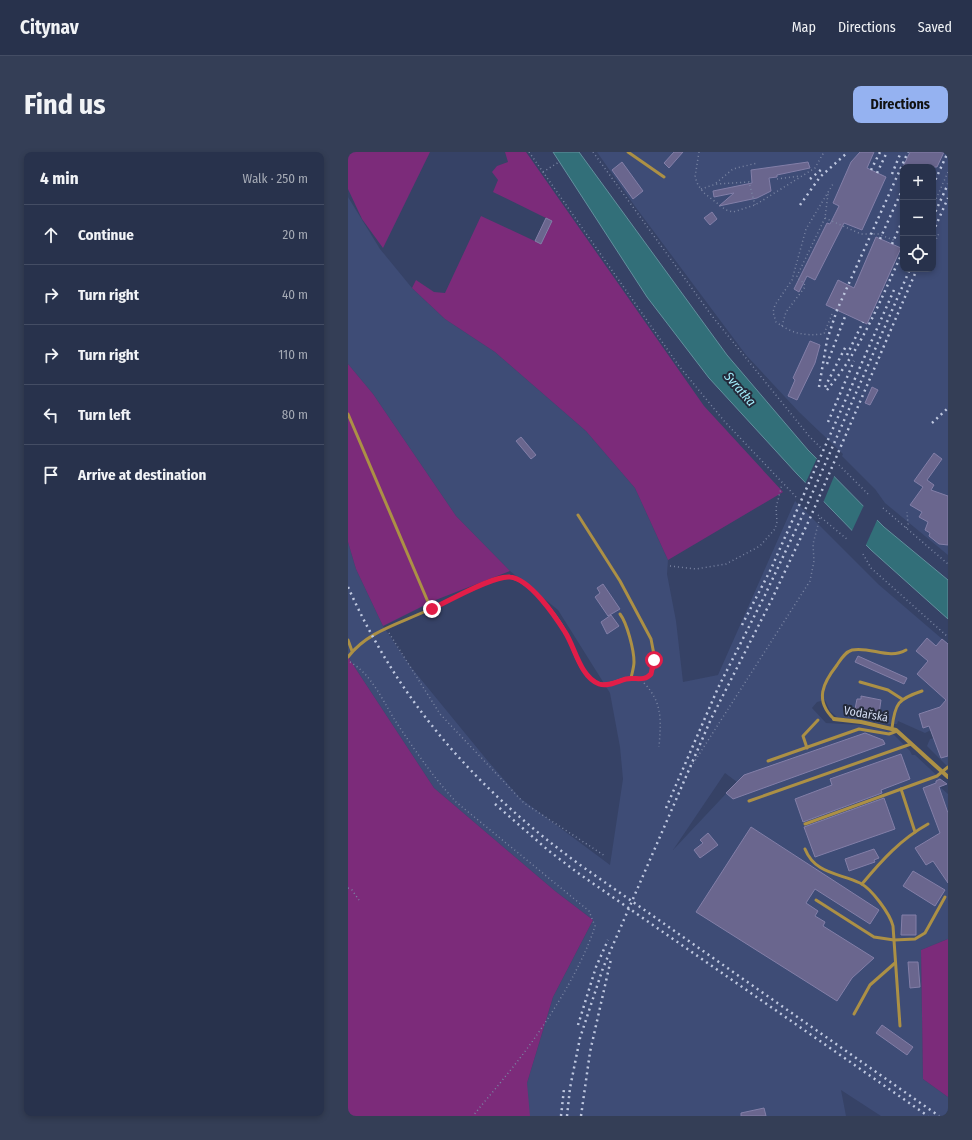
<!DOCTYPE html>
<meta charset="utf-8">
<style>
body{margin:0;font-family:"Fira Sans Condensed",sans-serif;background:#343e56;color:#f1f3f6}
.controls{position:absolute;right:12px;top:12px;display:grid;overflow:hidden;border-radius:8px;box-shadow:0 2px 6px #0003}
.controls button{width:36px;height:36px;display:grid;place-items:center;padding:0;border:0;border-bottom:1px solid #444d64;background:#28324c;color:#f1f3f6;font:20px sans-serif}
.stop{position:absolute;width:12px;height:12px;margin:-9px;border:3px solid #e11d48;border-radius:50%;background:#fff}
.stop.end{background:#e11d48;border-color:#fff;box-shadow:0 1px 4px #0008}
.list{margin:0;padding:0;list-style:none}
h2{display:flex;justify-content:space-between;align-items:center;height:52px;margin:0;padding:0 16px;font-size:17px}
h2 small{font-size:13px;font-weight:400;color:#a5aab5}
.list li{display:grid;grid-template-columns:26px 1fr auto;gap:12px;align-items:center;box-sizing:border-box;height:60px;padding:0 16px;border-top:1px solid #444d64}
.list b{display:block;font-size:15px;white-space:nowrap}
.list em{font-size:13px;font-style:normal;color:#a5aab5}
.icon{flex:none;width:22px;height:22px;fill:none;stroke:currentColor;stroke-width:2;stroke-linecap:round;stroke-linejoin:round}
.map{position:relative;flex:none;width:600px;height:964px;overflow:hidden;border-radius:8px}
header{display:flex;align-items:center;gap:24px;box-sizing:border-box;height:56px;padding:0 20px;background:#28324c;border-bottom:1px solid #444d64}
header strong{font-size:19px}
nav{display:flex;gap:22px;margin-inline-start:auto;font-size:14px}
.intro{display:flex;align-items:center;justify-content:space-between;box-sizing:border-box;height:96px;padding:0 24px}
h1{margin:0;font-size:28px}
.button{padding:10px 18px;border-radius:8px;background:#95b2f1;color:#111;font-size:14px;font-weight:700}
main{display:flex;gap:24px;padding:0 24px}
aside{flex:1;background:#28324c;border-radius:8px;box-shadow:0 2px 6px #0003}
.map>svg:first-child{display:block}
.built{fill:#3e4c76;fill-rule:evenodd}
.green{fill:#7c2b7a}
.water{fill:#326f79;stroke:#63909e}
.pier{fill:#364266}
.building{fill:#6a668e;stroke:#837fa8}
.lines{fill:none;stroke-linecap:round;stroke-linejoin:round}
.path{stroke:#7a85a3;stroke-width:1.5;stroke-dasharray:1 3;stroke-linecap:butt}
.lane{stroke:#ac9045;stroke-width:3}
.street{stroke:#ac9045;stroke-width:4}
.rail{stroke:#bfc8e0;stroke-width:2.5;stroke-dasharray:2 4;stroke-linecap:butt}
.route{stroke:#e11d48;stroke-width:5}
.labels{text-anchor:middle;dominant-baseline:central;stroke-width:4;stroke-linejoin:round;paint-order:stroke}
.street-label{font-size:12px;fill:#d4ddf3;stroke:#242a3a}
.water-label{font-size:13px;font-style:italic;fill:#a3effc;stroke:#242a3a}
</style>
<header>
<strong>Citynav</strong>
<nav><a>Map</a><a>Directions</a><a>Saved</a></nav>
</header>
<div class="intro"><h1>Find us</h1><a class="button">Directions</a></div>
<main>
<aside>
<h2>4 min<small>Walk · 250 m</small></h2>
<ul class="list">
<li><svg class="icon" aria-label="ahead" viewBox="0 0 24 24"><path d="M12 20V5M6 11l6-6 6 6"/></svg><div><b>Continue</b></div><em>20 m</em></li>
<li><svg class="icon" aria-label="right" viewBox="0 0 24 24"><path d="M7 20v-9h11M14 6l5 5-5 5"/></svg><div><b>Turn right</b></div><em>40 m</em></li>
<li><svg class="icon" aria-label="right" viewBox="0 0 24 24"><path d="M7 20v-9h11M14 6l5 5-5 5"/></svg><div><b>Turn right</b></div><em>110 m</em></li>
<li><svg class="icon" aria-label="left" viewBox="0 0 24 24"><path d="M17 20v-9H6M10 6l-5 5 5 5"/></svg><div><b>Turn left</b></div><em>80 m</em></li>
<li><svg class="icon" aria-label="arrive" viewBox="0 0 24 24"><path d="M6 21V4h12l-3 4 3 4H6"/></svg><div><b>Arrive at destination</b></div></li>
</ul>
</aside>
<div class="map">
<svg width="600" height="964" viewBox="0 0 600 964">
<rect width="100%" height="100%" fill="#364266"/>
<!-- built -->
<g class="built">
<path d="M249,0H600V403L537,351L527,337L494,304L495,302L451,260L398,203L286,53ZM555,15H585V117H555Z"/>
<path d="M0,45L32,97L64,136L97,167L147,200L238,279L287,336L320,408L319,422L328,469L335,530L370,523L447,349L530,432L600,492V615L579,594L582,587L586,586L583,578L577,581L550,569L549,572H540L489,565L482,559L477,548L469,550L464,556L478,571L514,573L542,579L562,599L564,603H567L596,630L597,633L592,635L600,642V787L573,798L575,927L600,945V964H533L493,938L498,964H163L179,931L205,845L245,768L207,739L86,636L0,505V390L8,417L35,474L62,514L139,608L172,646L262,713L275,627L272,595L262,541L210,458L162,419L108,364L25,242L0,212ZM377,621L389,630L325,698Z"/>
</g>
<!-- green -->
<g class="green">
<polygon points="0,0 82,0 35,96 14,67 0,37"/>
<polygon points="157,0 178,0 356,254 435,340 320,408 287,336 238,279 147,200 97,167 64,136 68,128 86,140 97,141 133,64 193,92 204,69 145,40 150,28 144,20 149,14 160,10"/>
<polygon points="0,212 25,242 108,364 162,419 85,449 35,474 8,417 0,390"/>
<polygon points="0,505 86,636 207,739 245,768 205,845 179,931 182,964 0,964"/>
<polygon points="600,787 600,945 575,927 573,798"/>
</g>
<!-- water -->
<polygon class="water" points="205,0 231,0 379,203 460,298 536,375 600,428 600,467 523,398 449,322 361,226 299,145"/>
<!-- pier -->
<g class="pier">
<polygon points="470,304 487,322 475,351 457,332"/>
<polygon points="516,353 530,366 517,395 503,381"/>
</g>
<!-- building -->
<g class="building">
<polygon points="326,0 335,0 321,16 316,11"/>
<polygon points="512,0 526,0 519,16 538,25 514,78 496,71 467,128 459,124 451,140 446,137 479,71 482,72 491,54 485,51 503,10"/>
<polygon points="562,0 596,0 589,15 555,15"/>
<polygon points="274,10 295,39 285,47 264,18"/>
<polygon points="460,10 462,16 429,23 429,25 421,26 423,39 409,46 371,54 386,41 366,45 365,39 404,31 403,18"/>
<polygon points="364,60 369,67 362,73 356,66"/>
<polygon points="198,66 204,69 193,92 187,89"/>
<polygon points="528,85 553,96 519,172 478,153 490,128 506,136"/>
<polygon points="462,189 472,193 467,211 449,248 440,244 447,228 445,226"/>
<polygon points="524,235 530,238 522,253 517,251"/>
<polygon points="173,285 188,303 183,307 168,289"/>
<polygon points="586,301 594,307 579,328 586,333 583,338 600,344 600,393 591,392 581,384 582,381 577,378 580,370 571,365 574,360 562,353 575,335 566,329"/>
<polygon points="255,432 272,457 260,464 247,445 252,441 249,436"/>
<polygon points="263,463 271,474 259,482 253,470"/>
<polygon points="579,486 588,494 594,487 600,492 600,604 593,606 581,574 575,576 571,562 592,555 598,548 569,522 580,509 568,499"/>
<polygon points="510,504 559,526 556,532 507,510"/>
<polygon points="513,544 533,548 531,562 507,557 509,547 513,547"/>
<polygon points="517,581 535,588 537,592 385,647 378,641 396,623"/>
<polygon points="553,602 562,627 533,638 534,641 455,670 447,647 484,633 482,627"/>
<polygon points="592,627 599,632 591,635 600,661 600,731 585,709 578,713 567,696 592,681 575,636 588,631 588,629"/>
<polygon points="536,646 547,677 467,705 456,675"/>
<polygon points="403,675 531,758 522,772 467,737 458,751 470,759 467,764 477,770 475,774 526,806 504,826 489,849 348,760"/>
<polygon points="360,681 370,693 352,706 346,698 355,691 352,688"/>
<polygon points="526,697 531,706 526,708 527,710 501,719 497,707"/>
<polygon points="565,719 597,738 587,754 555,734"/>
<polygon points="554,763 568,763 568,783 553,783"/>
<polygon points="560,810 570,810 572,835 562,836"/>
<polygon points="534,873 565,895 559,903 528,881"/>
<polygon points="416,956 418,964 393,964 393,961"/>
</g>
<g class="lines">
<!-- path -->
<g class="path">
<polyline points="181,0 331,214 377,270 450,347"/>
<polyline points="245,0 364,164 461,284 473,296"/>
<polyline points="351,0 347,25 350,33 356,41 378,58 385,60 407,53 467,16 476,0"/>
<polyline points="195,20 211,10"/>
<polyline points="429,27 452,24"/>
<polyline points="368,31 385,17 409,11"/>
<polyline points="353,37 368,32 401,30 407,53"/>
<polyline points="585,54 600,20"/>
<polyline points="477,66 513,82 530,82 548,89"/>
<polyline points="585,94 591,81"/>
<path d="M484,162L476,182C456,184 445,182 428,170L425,160L427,153L444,128L458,77L485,32"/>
<polyline points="434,174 438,160 457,135 456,131 449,126 449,124 477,66 480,42"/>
<polyline points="491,313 521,343"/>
<polyline points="535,356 600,412"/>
<polyline points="470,363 500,388"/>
<polyline points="558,376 560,372 559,360"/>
<polyline points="515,402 523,416 600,485"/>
<polyline points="322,414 348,417 378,412 412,394 427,377 429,370 428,356 434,332"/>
<polyline points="41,481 92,562 176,651 257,704"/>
<path d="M2,510C25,523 36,552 50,573C68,600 86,626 108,650L241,759L247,774C232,822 189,887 156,926C146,939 135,951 125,964"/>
<path d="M296,531C315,551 313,569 311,595"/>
<polyline points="343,615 462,429 466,409 465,392 472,365"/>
<polyline points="0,736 4,738 11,748"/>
</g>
<!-- lane -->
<g class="lane">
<polyline points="280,0 316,25"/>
<polyline points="0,262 83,457"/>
<path d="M272,462C279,471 286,498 286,510C286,515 284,521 283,526"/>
<polyline points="0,488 4,499"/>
<path d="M0,505C20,479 51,472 80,458C97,451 142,425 158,425C179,424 209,464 218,481C226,497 233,528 253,532C263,534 273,526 283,526C289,526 294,528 300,525L305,517L307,508L303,487L272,429L230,363"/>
<polyline points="512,530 540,538 554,547"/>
<path d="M486,567C466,548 475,531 489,513C493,507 497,500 504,498C522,494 541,508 558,498"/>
<path d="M544,576C547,551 550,547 574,539"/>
<polyline points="459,596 455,584 470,568"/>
<polyline points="420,609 511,577 541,582 549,579"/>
<polyline points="553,637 567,680"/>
<polyline points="401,649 563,592"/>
<polyline points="457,672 589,624 600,615"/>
<path d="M457,697C467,722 491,721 512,731C524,737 542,762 545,774L552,874"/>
<path d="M514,732C534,708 553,687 580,672"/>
<polyline points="468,748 526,785 546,788 567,787 577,781 597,745"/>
<polyline points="506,862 522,833 547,811"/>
</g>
<!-- street -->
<polyline class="street" points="486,567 513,570 548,578 600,625"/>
<!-- rail -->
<g class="rail">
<polyline points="523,18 532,0"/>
<polyline points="529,21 539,0"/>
<polyline points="544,22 553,0"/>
<polyline points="462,27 474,17"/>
<polyline points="585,33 600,0"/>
<polyline points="452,53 472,25 500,0"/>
<polyline points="585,65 600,32"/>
<polyline points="585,80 600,46"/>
<polyline points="532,87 555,36"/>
<polyline points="544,92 555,67"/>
<polyline points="499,203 515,170"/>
<polyline points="479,212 498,162"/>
<polyline points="471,235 479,188 489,158 560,0"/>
<polyline points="477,235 498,194"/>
<path d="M479,238C514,196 532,149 555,99"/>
<polyline points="480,270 506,209"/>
<polyline points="584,271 600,256"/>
<path d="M0,435C53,553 131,640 235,715L591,964"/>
<polyline points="394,473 423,417 546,138"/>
<polyline points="147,652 201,699 230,721 580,964"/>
<polyline points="318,656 370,536 417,443 457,358 562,117"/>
<polyline points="230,873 248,815 260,788"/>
<polyline points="213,964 216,937"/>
<polyline points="219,964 222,936 232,886 255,816 363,567 424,447 463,364 569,117"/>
<polyline points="233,964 242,900 263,807"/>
</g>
</g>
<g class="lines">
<!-- route -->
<path class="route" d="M84,457C100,449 146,423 162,425C182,427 207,464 217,480C227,495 232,525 251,532C260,535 270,529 278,527C287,525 296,530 303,522L306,508"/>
</g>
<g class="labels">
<!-- street labels -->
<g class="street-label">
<text transform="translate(518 562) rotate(10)">Vodařská</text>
</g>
<!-- water labels -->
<g class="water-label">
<text transform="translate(392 237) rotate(49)">Svratka</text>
</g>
</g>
</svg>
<div class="controls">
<button>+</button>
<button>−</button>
<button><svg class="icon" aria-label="locate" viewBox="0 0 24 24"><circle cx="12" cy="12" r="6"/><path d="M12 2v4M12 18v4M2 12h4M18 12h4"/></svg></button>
</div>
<div class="stop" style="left:306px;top:508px"></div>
<div class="stop end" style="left:84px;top:457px"></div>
</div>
</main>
